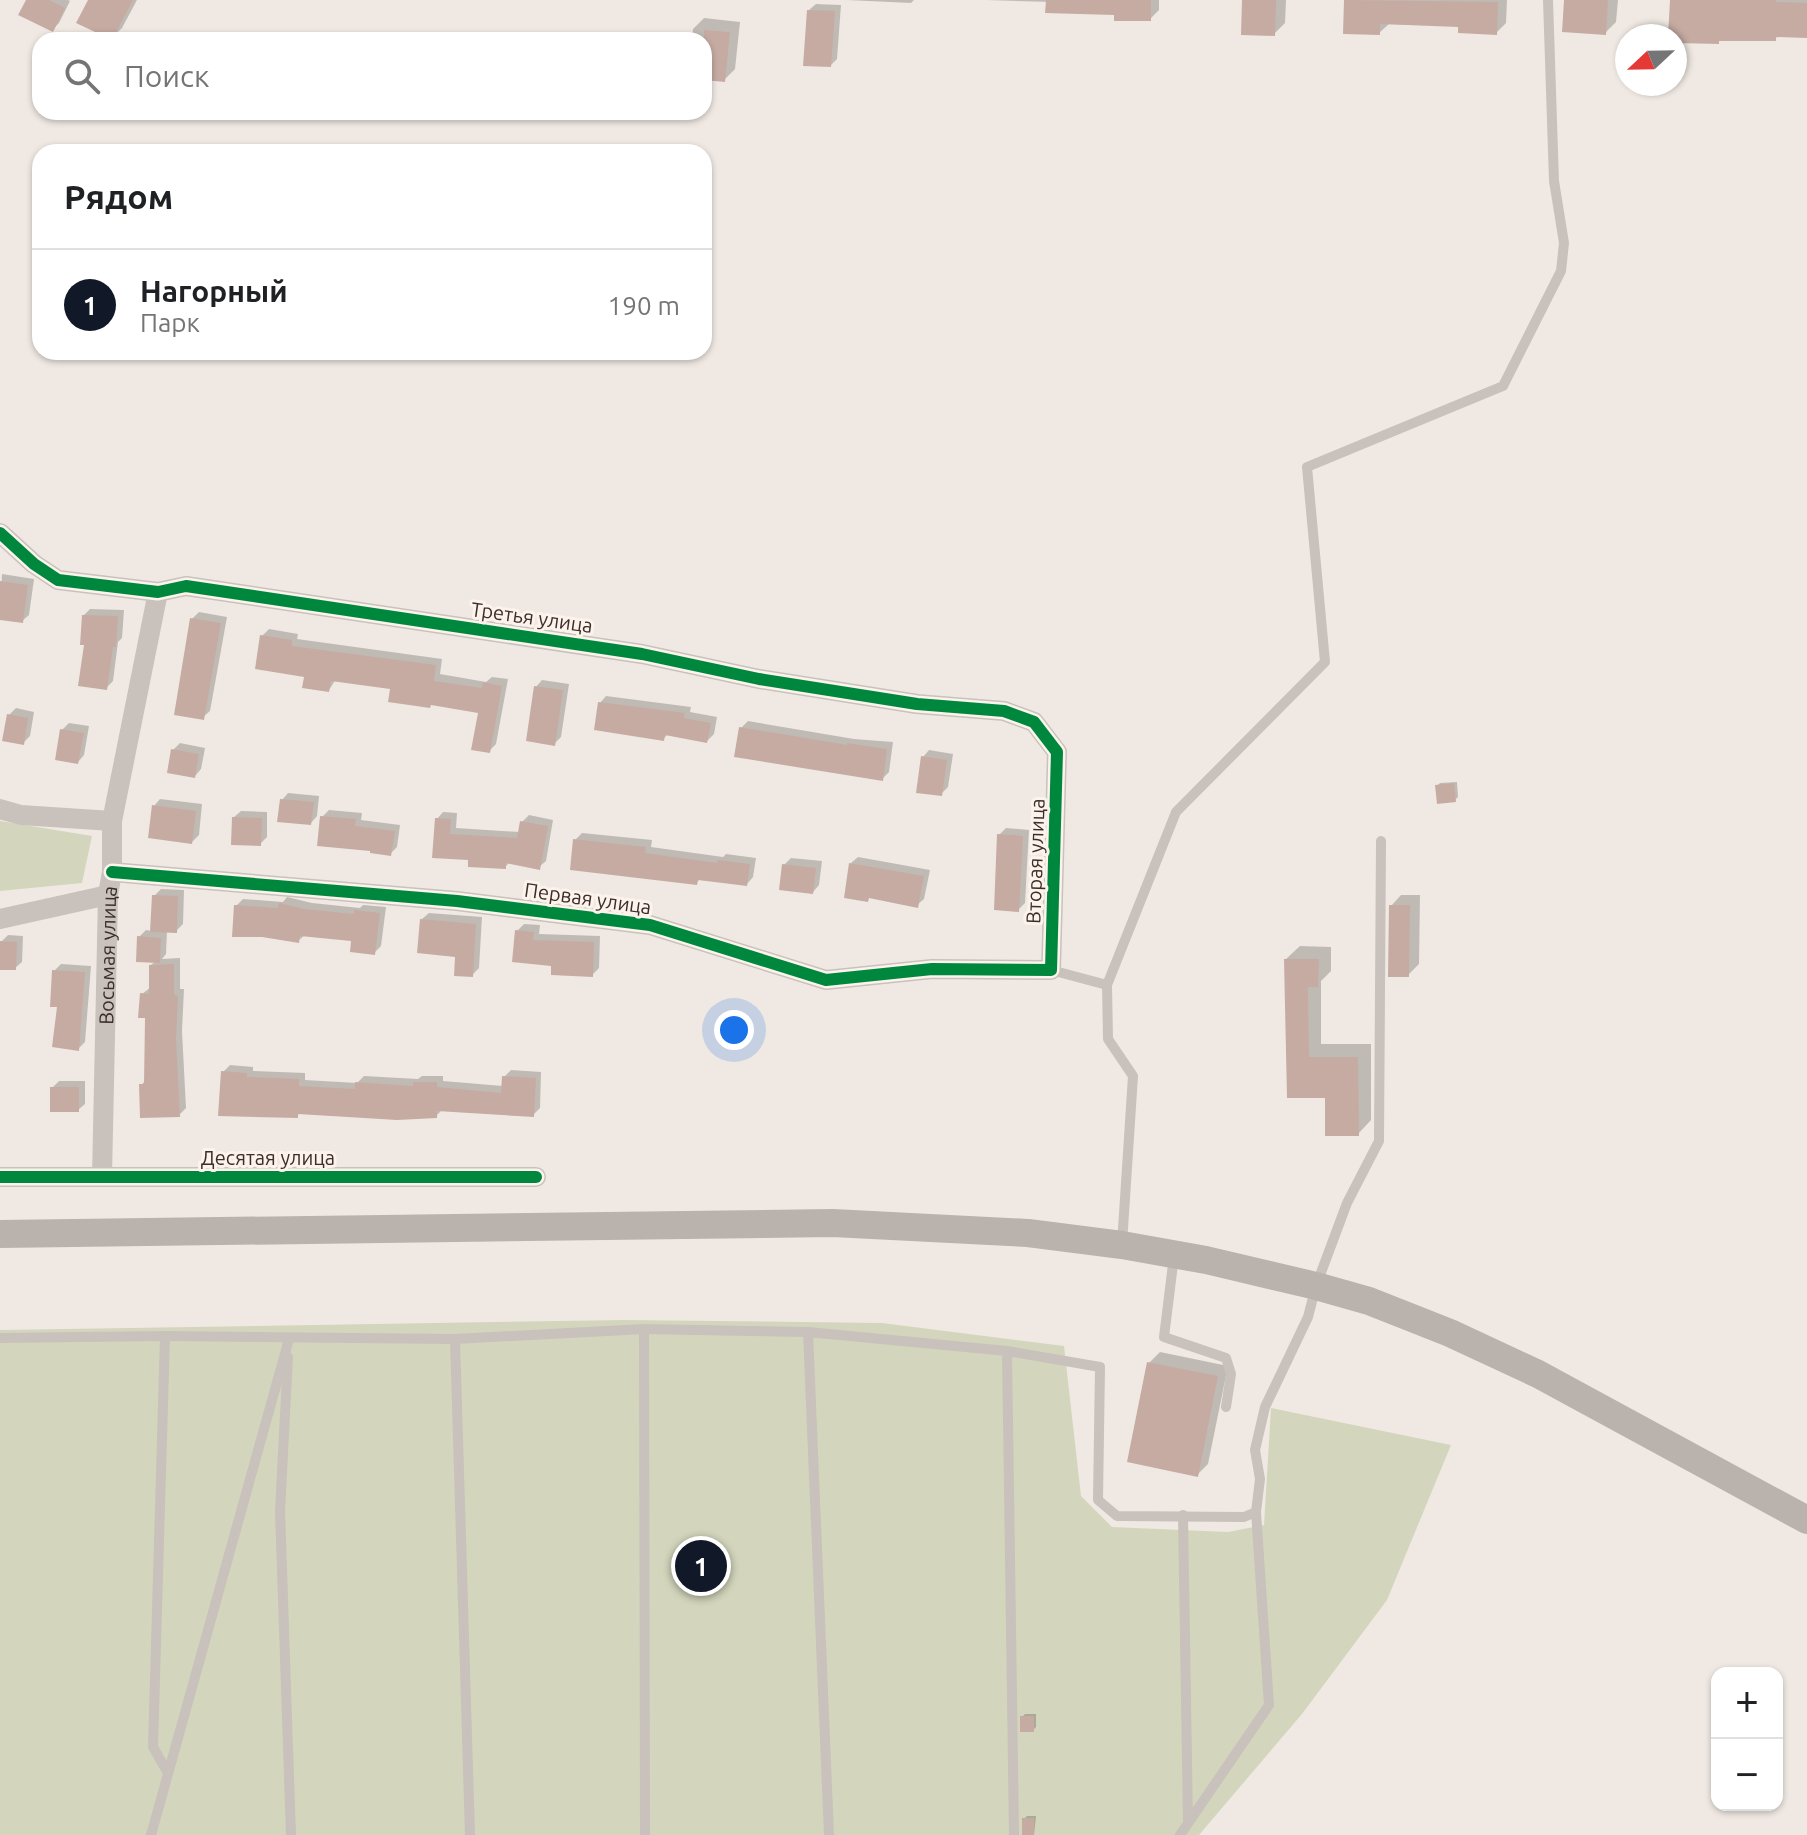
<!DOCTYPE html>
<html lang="ru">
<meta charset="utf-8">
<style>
body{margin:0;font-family:Ubuntu,sans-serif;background:#f6f6f6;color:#202124}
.controls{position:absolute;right:24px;bottom:24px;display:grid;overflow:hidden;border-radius:16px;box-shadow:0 2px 6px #0004}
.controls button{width:72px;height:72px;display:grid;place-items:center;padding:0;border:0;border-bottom:2px solid #e0e0e0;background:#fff;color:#202124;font:40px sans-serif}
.compass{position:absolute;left:1615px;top:24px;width:72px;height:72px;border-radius:50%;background:#fff;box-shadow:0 2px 6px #0004;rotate:248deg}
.you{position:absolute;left:734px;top:1030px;width:28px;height:28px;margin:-20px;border:6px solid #fff;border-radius:50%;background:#1a73e8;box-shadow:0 0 0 12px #1a73e833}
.badge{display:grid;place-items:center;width:52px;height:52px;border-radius:50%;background:#111827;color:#fff;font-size:26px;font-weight:700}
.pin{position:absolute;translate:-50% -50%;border:4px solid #fff;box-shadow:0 2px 8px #0006}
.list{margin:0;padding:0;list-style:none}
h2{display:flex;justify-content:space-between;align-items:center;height:104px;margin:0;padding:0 32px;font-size:34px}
h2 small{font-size:26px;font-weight:400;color:#757577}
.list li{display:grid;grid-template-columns:52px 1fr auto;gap:24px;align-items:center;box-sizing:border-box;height:112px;padding:0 32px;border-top:2px solid #e0e0e0}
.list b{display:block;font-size:30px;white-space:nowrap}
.list p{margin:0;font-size:26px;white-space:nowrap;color:#757577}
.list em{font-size:26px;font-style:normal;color:#757577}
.icon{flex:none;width:44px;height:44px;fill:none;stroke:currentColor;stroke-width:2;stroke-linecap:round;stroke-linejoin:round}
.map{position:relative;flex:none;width:1807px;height:1835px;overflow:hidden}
.search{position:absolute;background:#fff;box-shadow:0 2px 6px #0004;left:32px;top:32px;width:680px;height:88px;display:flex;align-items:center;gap:20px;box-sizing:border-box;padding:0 28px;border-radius:24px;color:#757577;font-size:30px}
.panel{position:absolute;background:#fff;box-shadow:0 2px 6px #0004;left:32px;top:144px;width:680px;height:216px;border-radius:24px}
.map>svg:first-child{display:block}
.green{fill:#d3d6bc}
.shadow{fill:#0003}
.building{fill:#c6aba3}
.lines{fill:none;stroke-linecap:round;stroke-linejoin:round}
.lane{stroke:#c9c1bc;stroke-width:10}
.street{stroke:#c9c1bc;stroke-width:20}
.secondary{stroke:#bab2ac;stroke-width:28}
.cycleway-casing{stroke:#fcf3ec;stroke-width:17}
.cycleway{stroke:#00873e;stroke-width:12}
.labels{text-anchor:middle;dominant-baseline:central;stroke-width:6;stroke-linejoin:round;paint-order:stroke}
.street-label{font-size:20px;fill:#3c2e29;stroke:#fcf3ec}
</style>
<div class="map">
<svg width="1807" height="1835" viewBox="0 0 1807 1835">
<rect width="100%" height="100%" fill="#f0e9e3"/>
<!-- green -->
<g class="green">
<polygon points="0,821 92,836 82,883 0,891"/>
<polygon points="625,1320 882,1323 1064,1346 1081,1496 1112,1527 1228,1532 1264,1525 1271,1408 1451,1445 1387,1600 1302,1714 1199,1835 0,1835 0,1330"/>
</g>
<!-- shadow -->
<g class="shadow">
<polygon points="28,0 68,0 70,1 59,23 52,30"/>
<polygon points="90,0 137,0 122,28 111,39"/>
<polygon points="847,0 914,0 911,3"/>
<polygon points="985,0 1159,0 1159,10 1150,19 1053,2"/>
<polygon points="1244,0 1286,0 1285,23 1274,34"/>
<polygon points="1346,0 1507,0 1506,23 1496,33 1460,26 1389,24 1379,33 1345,32"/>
<polygon points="1566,0 1618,0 1616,22 1605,33"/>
<polygon points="1672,0 1807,0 1807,36 1779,35 1775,39 1721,39 1718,42 1675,41 1675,36 1671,36"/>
<polygon points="816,4 841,5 837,59 831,65 809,10"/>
<polygon points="704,18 740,22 735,69 724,80 704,78 704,40 692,40 693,29"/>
<polygon points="2,574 34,579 29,615 22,621 0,618"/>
<polygon points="90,609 124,610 122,638 118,642 113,681 106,688 83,616"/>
<polygon points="199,612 227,617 210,711 203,717 192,619"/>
<polygon points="269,629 298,634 297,639 442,659 440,674 486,682 492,677 508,679 496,744 489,751 480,711 392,688 336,679 329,690 306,676 262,636"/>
<polygon points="542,680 569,684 561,737 554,744 536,687"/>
<polygon points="606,696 691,707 690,712 717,717 714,734 707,741 668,734 663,739 600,703"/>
<polygon points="16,708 34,712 30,736 23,743 9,715"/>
<polygon points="748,721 854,739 893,742 889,772 882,779 741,728"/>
<polygon points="69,723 89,726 84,755 78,762 62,730"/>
<polygon points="180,743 205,748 201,769 195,776 173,750"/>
<polygon points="929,750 953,754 948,787 941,794 923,757"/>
<polygon points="1457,782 1458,797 1455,800 1437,786 1440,783"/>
<polygon points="288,793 319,796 317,816 311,823 282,800"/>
<polygon points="160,799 202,804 199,835 192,842 154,806"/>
<polygon points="329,810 362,813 361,820 400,825 397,847 390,854 322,817"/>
<polygon points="241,811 267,812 267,837 260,844 234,817"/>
<polygon points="443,812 457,813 456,828 520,832 522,822 529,815 553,820 546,861 539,867 510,862 505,867 470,858 437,819"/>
<polygon points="1006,828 1029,830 1025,903 1018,910 999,835"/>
<polygon points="582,833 652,840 651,847 723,857 726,854 756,858 753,877 747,884 701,878 696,883 575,840"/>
<polygon points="858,857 930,870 924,899 917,905 871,896 868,899 851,863"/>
<polygon points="791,858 822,861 819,885 813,892 784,865"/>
<polygon points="161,889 184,890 183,924 176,931 167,931 166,954 162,959 180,958 180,989 184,989 182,1031 186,1108 179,1115 141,1085 146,1080 147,1016 142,994 151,987 151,965 156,961 139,937 146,930 152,931 154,896"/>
<polygon points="1401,895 1420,895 1419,964 1408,975 1391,906"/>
<polygon points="287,897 312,903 360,908 363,905 386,907 381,946 374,953 353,939 305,935 298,941 262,935 236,906 243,899 283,902"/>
<polygon points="429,913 482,917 479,968 472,975 457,955 422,919"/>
<polygon points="524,924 540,925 539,934 600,936 599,968 592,975 553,964 517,931"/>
<polygon points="8,935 23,936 22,962 15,968 1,942"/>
<polygon points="1300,946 1331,947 1331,971 1321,981 1321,1044 1371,1044 1371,1120 1358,1134 1327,1096 1289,1096 1286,959"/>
<polygon points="61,964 91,966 85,1042 78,1049 59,1006 54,971"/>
<polygon points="230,1065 253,1067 253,1071 305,1073 305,1080 357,1083 364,1076 418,1079 422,1076 443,1076 443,1081 503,1086 504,1077 511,1070 541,1072 540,1108 533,1115 443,1109 436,1116 300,1113 297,1116 223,1072"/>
<polygon points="59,1081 85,1081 85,1104 78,1110 52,1088"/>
<polygon points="1160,1352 1228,1366 1208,1464 1198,1474 1149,1363"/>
<polygon points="1025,1714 1036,1714 1036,1727 1033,1730 1022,1717"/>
<polygon points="1027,1816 1036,1816 1034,1835 1023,1835 1024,1819"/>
</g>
<!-- building -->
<g class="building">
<polygon points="26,0 49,0 65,8 53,32 18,15"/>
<polygon points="88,0 133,0 112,40 76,23"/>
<polygon points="1046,0 1151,0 1151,21 1114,21 1114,15 1045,13"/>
<polygon points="1242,0 1276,0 1275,36 1241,35"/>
<polygon points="1344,0 1498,2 1497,35 1458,33 1458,27 1380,24 1380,35 1343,34"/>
<polygon points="1564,0 1608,0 1606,35 1562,32"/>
<polygon points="1670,0 1776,0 1776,2 1807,3 1807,38 1776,37 1776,41 1719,41 1719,44 1675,43 1675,36 1668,36"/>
<polygon points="807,10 835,11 831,67 803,66"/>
<polygon points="704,30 730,32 725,82 704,80"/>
<polygon points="0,581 28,585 23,623 0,620"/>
<polygon points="82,615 118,616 116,647 113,647 107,690 78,686 84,645 80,645"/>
<polygon points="190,618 221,623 204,720 174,715"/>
<polygon points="260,635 292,640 292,646 436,665 434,681 482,688 483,682 502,686 490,753 471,750 478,713 431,705 430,708 388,702 390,689 331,681 329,692 302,688 304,677 255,669"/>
<polygon points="534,686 563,690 555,746 526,741"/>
<polygon points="598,702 685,713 684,718 711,723 707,743 665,735 664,741 594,730"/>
<polygon points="7,714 28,718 24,745 2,741"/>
<polygon points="739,727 847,745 847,743 887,749 883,781 734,757"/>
<polygon points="60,729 84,733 78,764 55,760"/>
<polygon points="171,749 199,754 195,778 167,773"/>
<polygon points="921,756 947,760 942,796 916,793"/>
<polygon points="1454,783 1456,802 1437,804 1435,785"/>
<polygon points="280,799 314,802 311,825 277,822"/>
<polygon points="152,805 196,811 192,844 148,838"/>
<polygon points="320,816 356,819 355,826 395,831 391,856 370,853 370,851 317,846"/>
<polygon points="232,817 262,818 261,846 231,845"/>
<polygon points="435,818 451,819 450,834 517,838 520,821 548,826 540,870 506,863 506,869 468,867 468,860 432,858"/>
<polygon points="997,834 1023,836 1019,912 994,910"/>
<polygon points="573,839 646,847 645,853 717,863 718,860 750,864 747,886 698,880 697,885 570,870"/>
<polygon points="849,863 924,876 918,908 869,898 868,902 844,898"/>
<polygon points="782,864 816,868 813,894 779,890"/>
<polygon points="152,895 178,896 177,933 150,932"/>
<polygon points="279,903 305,909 354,914 354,910 380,913 375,955 350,952 351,941 300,936 299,943 262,937 232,937 234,905 278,908"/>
<polygon points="1389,905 1410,905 1409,977 1388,977"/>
<polygon points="420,919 476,924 473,977 454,976 455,957 417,953"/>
<polygon points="515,930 534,932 533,940 594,942 593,977 551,975 551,966 512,962"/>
<polygon points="137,936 161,938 160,963 136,962"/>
<polygon points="0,941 17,942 16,970 0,970"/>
<polygon points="1284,959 1319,959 1318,987 1308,987 1309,1057 1358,1057 1359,1136 1325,1136 1325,1098 1287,1098"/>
<polygon points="174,964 174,995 178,996 176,1039 180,1117 140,1118 139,1084 144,1084 145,1018 138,1018 140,993 149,994 149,965"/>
<polygon points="52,970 85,972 79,1051 52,1047 57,1007 50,1007"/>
<polygon points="221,1071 247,1073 247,1077 299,1079 299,1086 355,1089 355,1082 413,1086 413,1082 437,1082 437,1087 501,1093 502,1076 536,1078 534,1117 437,1111 437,1118 397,1120 298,1114 298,1118 218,1116"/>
<rect x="50" y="1087" width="29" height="25"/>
<polygon points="1147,1362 1218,1376 1198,1477 1127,1462"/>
<rect x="1020" y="1716" width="14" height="16"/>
<rect x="1022" y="1818" width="12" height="17"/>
</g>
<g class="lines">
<!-- lane -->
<g class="lane">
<polyline points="1051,970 1107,985 1108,1039 1133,1076 1122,1244"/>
<polyline points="1107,985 1176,812 1325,662 1307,467 1503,386 1561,271 1564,243 1554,181 1548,0"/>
<polyline points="1174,1256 1164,1337 1226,1358 1231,1374 1226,1407"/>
<polyline points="644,1329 645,1835"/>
<polyline points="808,1332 829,1835"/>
<polyline points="165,1336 153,1747 168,1773"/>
<polyline points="0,1338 165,1336 455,1339 644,1329 808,1332 1007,1351 1100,1367 1098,1500 1117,1516 1244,1517 1256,1512 1260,1479 1255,1450 1265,1407 1308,1317 1316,1286 1347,1203 1379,1141 1381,841"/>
<polyline points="455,1339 470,1835"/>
<polyline points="1007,1351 1014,1835"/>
<polyline points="288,1357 280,1511 291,1835"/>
<polyline points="1183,1515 1188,1822"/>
<polyline points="151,1835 289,1339"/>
<polyline points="1180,1835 1269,1705 1256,1512"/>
</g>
<!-- street -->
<g class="street">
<polyline points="0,533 34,564 58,580 158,592 186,586 642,654 759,679 917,704 1004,711 1034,722 1057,752 1051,970 932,969 826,980 650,925 457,901 112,872"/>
<polyline points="0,809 21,815 112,821"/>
<polyline points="0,919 108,895"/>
<polyline points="0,1177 536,1177"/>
<path id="s1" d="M102,1177L108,895L112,872V821L158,592"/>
</g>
<!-- secondary -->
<polyline class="secondary" points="0,1234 833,1223 1028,1233 1122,1245 1206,1260 1316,1286 1369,1301 1450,1333 1538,1374 1807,1520"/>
<!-- cycleway casing -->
<g class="cycleway-casing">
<g id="cycleway">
<polyline points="0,533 34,564 58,580 158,592 186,586 642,654 759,679 917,704 1004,711 1034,722 1057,752 1051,970 932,969 826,980 650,925 457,901 112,872"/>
<polyline points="0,1177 536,1177"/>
</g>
</g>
<!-- cycleway -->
<use href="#cycleway" class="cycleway"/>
</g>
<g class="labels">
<!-- street labels -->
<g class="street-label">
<text transform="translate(532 617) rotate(8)">Третья улица</text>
<text transform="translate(1035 861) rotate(-88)">Вторая улица</text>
<text transform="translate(588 898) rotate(8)">Первая улица</text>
<text stroke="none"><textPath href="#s1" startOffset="222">Восьмая улица</textPath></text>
<text x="268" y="1157">Десятая улица</text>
</g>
</g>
</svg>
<div class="controls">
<button>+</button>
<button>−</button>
</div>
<svg class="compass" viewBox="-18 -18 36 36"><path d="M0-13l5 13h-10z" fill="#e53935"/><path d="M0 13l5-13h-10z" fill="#757577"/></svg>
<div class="you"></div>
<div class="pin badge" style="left:701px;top:1566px">1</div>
<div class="search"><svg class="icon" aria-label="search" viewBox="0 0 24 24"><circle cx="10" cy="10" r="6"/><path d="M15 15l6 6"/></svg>Поиск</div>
<section class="panel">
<h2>Рядом<small></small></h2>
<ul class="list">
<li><span class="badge">1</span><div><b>Нагорный</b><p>Парк</p></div><em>190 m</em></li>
</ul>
</section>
</div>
